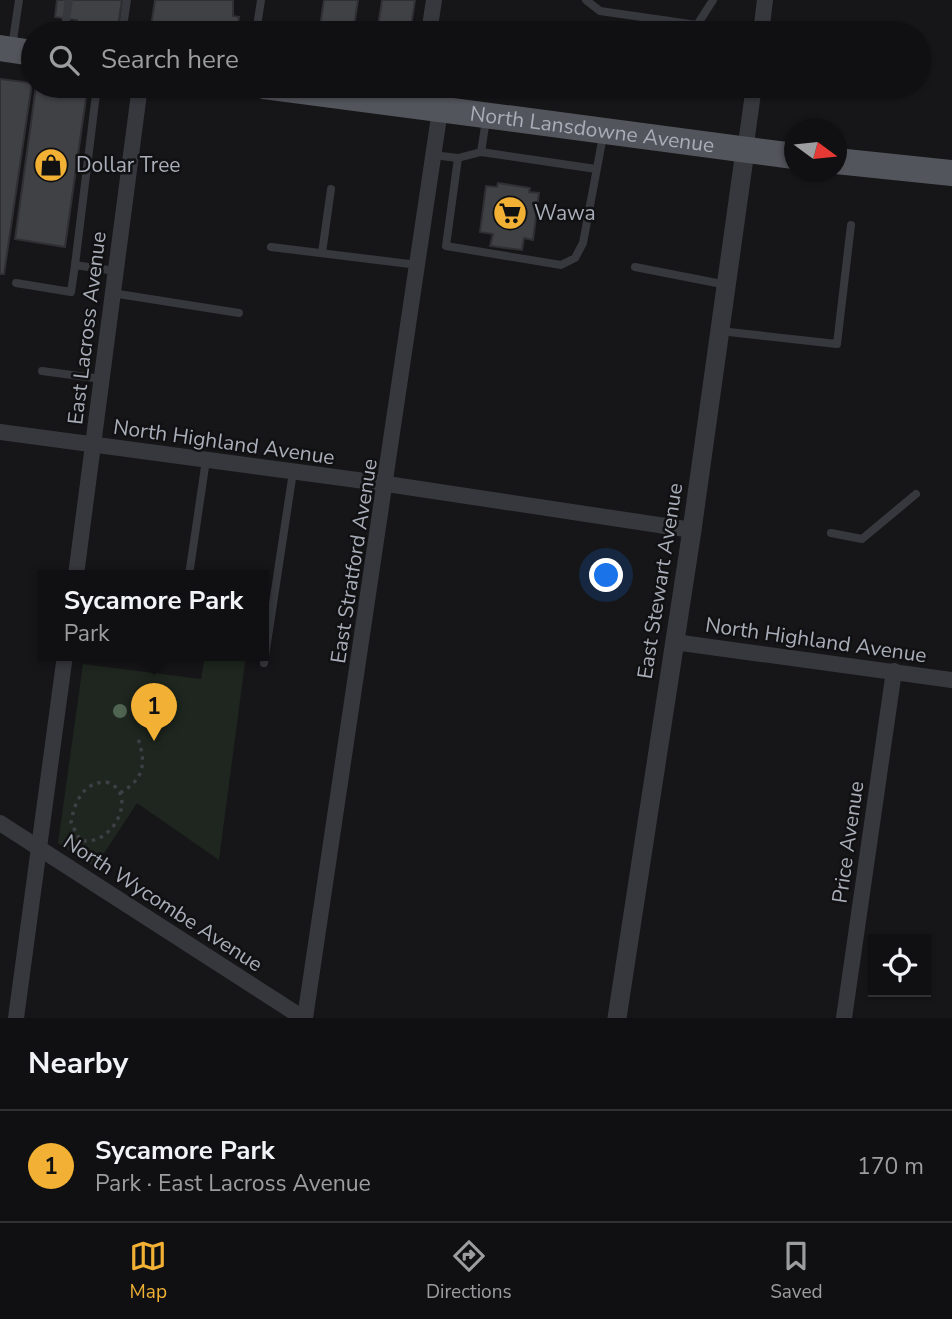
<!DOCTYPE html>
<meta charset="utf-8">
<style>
body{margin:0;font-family:"Nunito Sans",sans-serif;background:#1e1e20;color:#f1f3f6}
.controls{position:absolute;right:21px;bottom:21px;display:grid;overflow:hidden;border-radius:0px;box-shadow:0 2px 5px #0004}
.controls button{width:63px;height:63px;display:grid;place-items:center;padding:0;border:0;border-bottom:2px solid #303032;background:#101012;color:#f1f3f6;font:35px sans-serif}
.compass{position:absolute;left:784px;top:119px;width:63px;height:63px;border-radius:50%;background:#101012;box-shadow:0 2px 5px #0004;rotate:105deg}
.you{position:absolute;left:607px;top:576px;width:24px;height:24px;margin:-18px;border:5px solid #fff;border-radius:50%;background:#1a73e8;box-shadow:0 0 0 10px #1a73e833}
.badge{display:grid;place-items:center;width:46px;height:46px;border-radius:50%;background:#f2b134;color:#111;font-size:23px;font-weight:700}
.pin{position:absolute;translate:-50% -58px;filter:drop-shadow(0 2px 4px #0008)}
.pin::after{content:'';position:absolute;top:37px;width:24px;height:21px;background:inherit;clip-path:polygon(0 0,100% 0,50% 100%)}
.popup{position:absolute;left:38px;top:570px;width:231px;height:91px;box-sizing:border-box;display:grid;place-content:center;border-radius:0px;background:#101012;filter:drop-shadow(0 2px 5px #0005);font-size:23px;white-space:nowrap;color:#9c9d9f}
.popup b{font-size:26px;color:#f1f3f6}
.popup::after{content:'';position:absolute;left:50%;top:100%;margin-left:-14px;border:14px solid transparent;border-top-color:#101012}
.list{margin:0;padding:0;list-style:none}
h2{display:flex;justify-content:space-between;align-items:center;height:91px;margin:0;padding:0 28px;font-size:30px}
h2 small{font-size:23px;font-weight:400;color:#9c9d9f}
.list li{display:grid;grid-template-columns:46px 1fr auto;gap:21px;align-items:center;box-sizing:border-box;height:112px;padding:0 28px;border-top:2px solid #303032}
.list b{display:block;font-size:26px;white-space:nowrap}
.list p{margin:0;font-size:23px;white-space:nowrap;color:#9c9d9f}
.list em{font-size:23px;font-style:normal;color:#9c9d9f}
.icon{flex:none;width:38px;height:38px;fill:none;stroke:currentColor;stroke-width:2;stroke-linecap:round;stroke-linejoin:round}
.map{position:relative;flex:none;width:952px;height:1018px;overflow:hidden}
.search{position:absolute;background:#101012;box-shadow:0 2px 5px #0004;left:21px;right:21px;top:21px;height:77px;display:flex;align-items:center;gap:18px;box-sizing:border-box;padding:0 24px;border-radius:38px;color:#9c9d9f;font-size:26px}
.sheet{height:203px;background:#101012}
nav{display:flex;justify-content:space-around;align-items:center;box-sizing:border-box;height:98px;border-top:2px solid #303032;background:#101012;font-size:19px;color:#9c9d9f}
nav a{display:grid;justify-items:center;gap:4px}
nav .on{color:#f2b134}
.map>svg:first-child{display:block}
.green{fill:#1e261f}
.building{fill:#404145;stroke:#303034;stroke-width:2}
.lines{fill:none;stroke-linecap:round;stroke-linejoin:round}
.path{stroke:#3d3f44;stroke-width:3.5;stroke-dasharray:3.5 5;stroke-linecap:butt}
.service{stroke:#37383d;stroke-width:8}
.minor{stroke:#37383d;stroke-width:16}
.tertiary{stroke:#37383d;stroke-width:19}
.primary{stroke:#53555c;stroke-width:26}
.tree{fill:#506452}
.labels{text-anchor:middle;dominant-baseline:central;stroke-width:5;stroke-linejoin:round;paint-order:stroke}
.street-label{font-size:21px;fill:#a8adb8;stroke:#111113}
.poi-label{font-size:21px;fill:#a8adb8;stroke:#111113;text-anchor:start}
</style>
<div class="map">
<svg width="952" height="1018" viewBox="0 0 952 1018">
<rect width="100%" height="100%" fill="#161618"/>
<!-- green -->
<polygon class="green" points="205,655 246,655 219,860 137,803 95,867 58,843 83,664 201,679"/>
<!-- building -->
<g class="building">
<polygon points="57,0 122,0 117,31 76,25 77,20 55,17"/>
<polygon points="155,0 233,0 233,16 239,17 237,31 235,33 150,33"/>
<polygon points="324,0 358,0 353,33 319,33"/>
<polygon points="382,0 415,0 410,33 377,33"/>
<polygon points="0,79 32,83 4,274 0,274"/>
<polygon points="36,86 87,91 65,247 15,239"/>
<polygon points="498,183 530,188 529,192 539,193 533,240 524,238 522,250 490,246 493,234 480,232 486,186 497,187"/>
</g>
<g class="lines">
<!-- path -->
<g class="path">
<path d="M106,782C141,792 112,849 80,840L71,823C74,803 83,782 106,782Z"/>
<path d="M120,793C146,778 146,762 137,735"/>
</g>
<!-- service -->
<g class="service">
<polyline points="586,0 600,11 697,25 713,0"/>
<polyline points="64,33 69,0"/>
<polyline points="122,33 127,0"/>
<polyline points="256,33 261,0"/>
<polyline points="12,47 19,0"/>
<polyline points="481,152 486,120"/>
<polyline points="433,155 458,158 481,152 596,169"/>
<polyline points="458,158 446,246 561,265 575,258 583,243 603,136"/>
<polyline points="271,247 418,265"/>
<polyline points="322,253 331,189"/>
<polyline points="75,265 97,86"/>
<polyline points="635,267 727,285"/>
<polyline points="16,283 71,292 75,265 115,271"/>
<polyline points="112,293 239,313"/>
<polyline points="720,331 837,344 851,225"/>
<polyline points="42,371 102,379"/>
<polyline points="831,533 862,539 916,494"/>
<polyline points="189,575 206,460"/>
<polyline points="176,656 176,655"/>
<polyline points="264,663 293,472"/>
</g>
<!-- minor -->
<g class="minor">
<polyline points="429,33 434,0"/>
<polyline points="761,33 765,0"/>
<polyline points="417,107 420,86"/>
<polyline points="745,151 754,86"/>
<polyline points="0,432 387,484 692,530"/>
<polyline points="76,575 140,86"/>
<polyline points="674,642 952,680"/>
<polyline points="0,823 303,1018"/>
<polyline points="16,1018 65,655"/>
<polyline points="305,1018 440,110"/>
<polyline points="844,1018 894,671"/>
</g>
<!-- tertiary -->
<polyline class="tertiary" points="617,1018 692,530 745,151"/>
<!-- primary -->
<g class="primary">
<polyline points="0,48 33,53"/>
<path id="s1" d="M264,86L794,156"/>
<polyline points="836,161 952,173"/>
</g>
</g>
<!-- trees -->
<circle class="tree" cx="120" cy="711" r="7"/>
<!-- icons -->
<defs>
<g id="shop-disc" transform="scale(1.75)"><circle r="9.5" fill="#f2b134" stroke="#111113"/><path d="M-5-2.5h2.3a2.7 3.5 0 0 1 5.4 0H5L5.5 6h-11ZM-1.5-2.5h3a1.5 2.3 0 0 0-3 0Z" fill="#111"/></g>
<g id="supermarket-disc" transform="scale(1.75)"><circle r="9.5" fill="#f2b134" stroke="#111113"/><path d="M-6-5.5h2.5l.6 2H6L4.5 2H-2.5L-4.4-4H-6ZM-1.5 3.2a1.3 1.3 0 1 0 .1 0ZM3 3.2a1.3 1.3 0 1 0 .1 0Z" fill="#111"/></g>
</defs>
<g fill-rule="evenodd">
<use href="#shop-disc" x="51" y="165"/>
<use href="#supermarket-disc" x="510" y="213"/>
</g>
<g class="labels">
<!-- street labels -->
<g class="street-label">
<text stroke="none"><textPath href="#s1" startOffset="331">North Lansdowne Avenue</textPath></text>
<text transform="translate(87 328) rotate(-83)">East Lacross Avenue</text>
<text transform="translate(224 442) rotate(8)">North Highland Avenue</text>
<text transform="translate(354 561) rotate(-81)">East Stratford Avenue</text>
<text transform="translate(660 581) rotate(-81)">East Stewart Avenue</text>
<text transform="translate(816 640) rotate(8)">North Highland Avenue</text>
<text transform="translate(848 842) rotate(-82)">Price Avenue</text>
<text transform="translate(163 903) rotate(33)">North Wycombe Avenue</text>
</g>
<!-- poi labels -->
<g class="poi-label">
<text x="76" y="165">Dollar Tree</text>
<text x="534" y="213">Wawa</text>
</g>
</g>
</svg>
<div class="controls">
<button><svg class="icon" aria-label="locate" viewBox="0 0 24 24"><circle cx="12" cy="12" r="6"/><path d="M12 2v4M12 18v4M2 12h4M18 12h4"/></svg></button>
</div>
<svg class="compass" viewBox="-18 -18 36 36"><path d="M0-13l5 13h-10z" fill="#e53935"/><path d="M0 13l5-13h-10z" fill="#9c9d9f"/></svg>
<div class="you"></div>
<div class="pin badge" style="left:154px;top:741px">1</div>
<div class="popup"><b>Sycamore Park</b>Park</div>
<div class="search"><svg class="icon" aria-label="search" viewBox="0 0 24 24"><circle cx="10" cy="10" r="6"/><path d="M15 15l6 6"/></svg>Search here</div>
</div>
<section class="sheet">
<h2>Nearby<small></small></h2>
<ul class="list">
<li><span class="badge">1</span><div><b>Sycamore Park</b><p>Park · East Lacross Avenue</p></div><em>170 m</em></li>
</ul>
</section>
<nav>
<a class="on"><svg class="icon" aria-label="map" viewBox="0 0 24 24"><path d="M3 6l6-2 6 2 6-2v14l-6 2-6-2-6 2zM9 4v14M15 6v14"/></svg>Map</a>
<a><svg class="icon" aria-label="directions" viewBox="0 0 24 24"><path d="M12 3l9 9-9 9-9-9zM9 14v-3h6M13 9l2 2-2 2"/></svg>Directions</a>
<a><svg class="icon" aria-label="saved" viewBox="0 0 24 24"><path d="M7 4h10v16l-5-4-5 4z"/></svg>Saved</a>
</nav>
